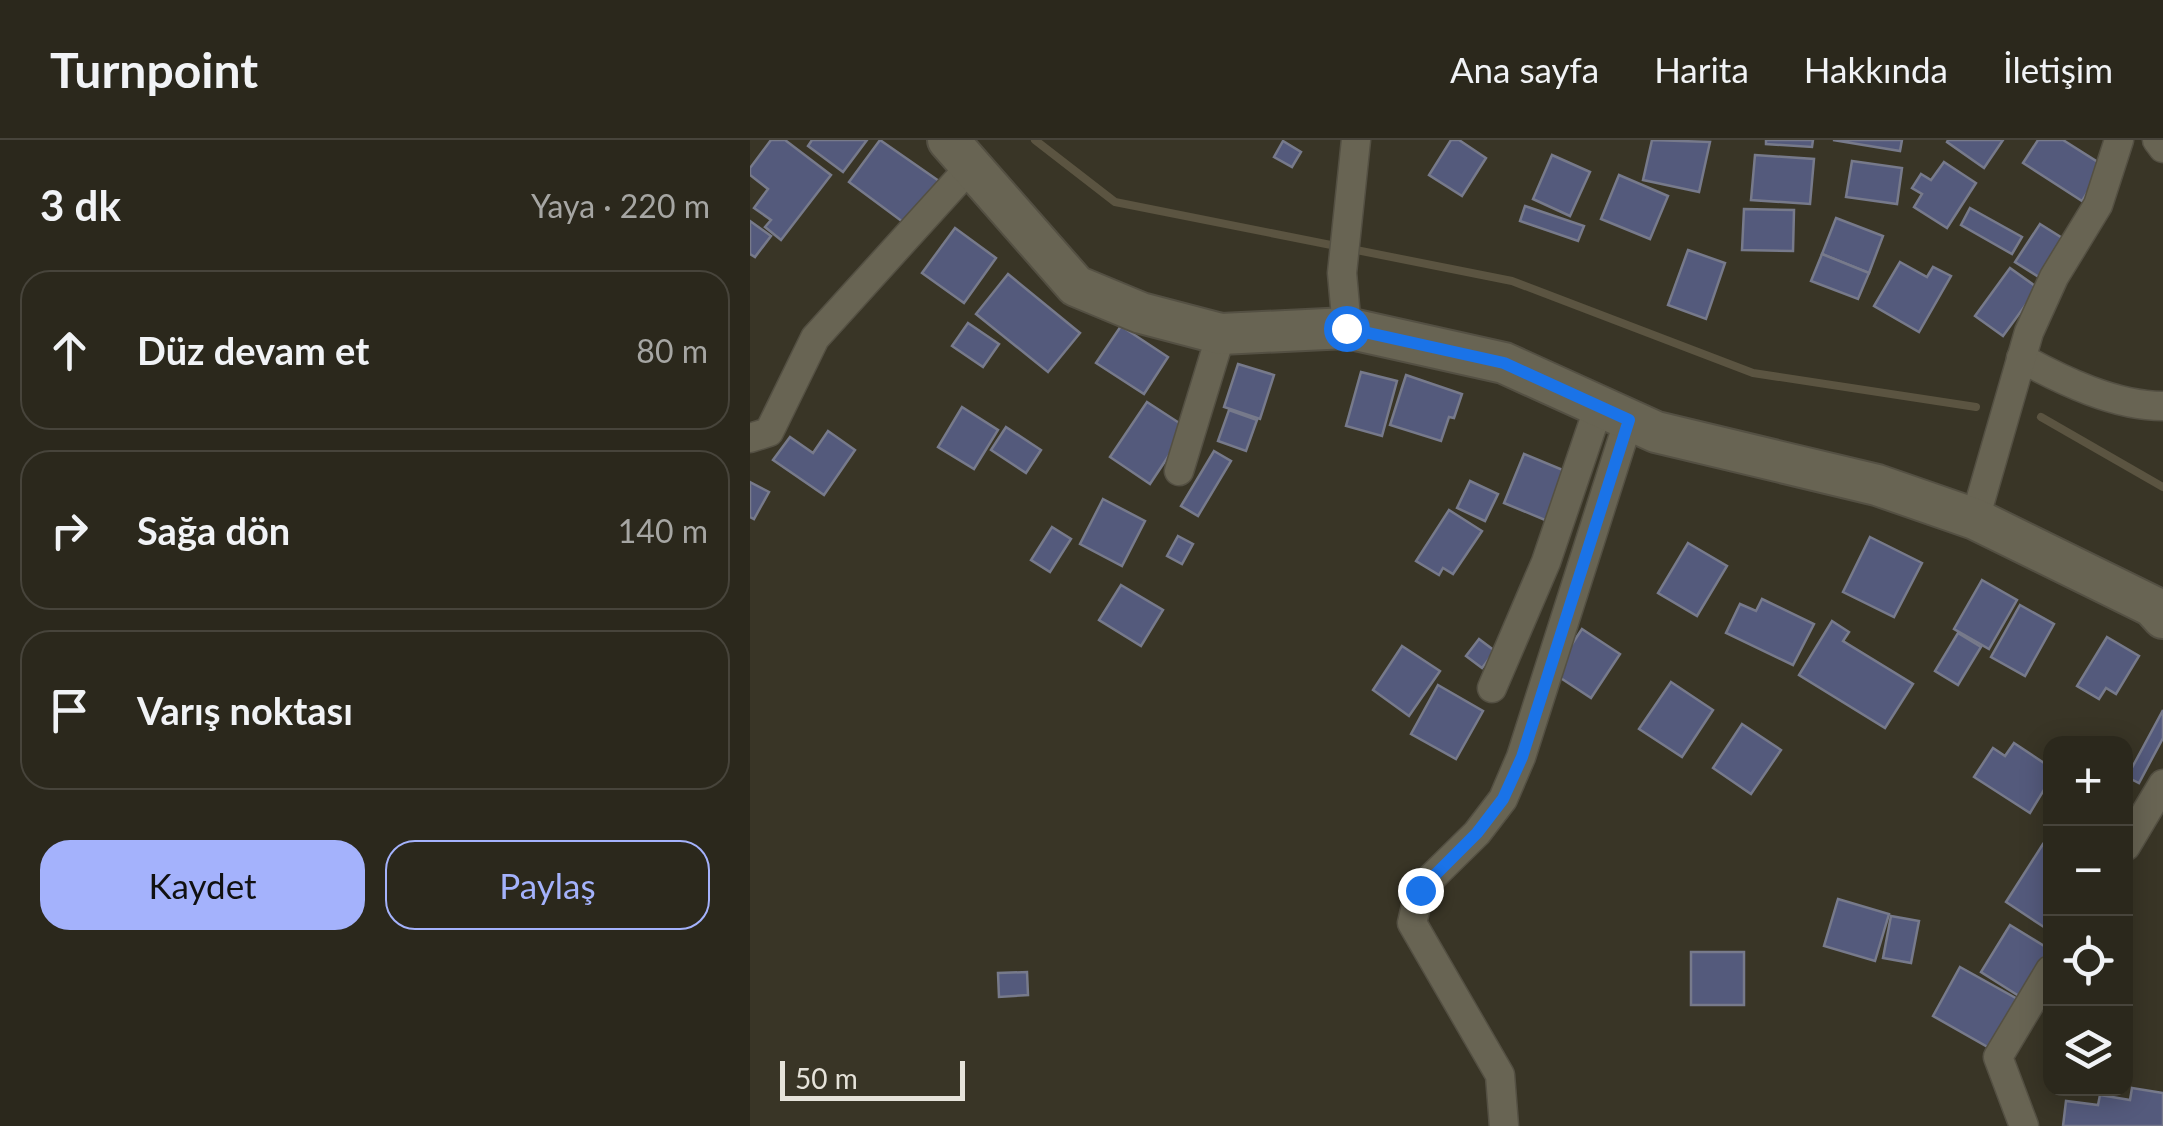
<!DOCTYPE html>
<html lang="tr">
<meta charset="utf-8">
<style>
body{margin:0;font-family:Lato,sans-serif;background:#373429;color:#f1f3f6}
.controls{position:absolute;right:30px;bottom:30px;display:grid;overflow:hidden;border-radius:20px;box-shadow:0 5px 25px #0003}
.controls button{width:90px;height:90px;display:grid;place-items:center;padding:0;border:0;border-bottom:2px solid #47443b;background:#2b281c;color:#f1f3f6;font:50px sans-serif}
.scale{position:absolute;left:30px;bottom:25px;width:185px;box-sizing:border-box;padding-left:10px;border:5px solid #e6e3da;border-top:0;font-size:28px;line-height:35px;white-space:nowrap;color:#e6e3da;-webkit-text-stroke:8px #393526;paint-order:stroke}
.stop{position:absolute;width:30px;height:30px;margin:-22px;border:8px solid #1a73e8;border-radius:50%;background:#fff}
.stop.end{background:#1a73e8;border-color:#fff;box-shadow:0 2px 10px #0008}
.list{margin:0;padding:0;list-style:none}
h2{display:flex;justify-content:space-between;align-items:center;height:130px;margin:0;padding:0 40px;font-size:42px}
h2 small{font-size:32px;font-weight:400;color:#a6a6a3}
.list li{display:grid;grid-template-columns:65px 1fr auto;gap:30px;align-items:center;box-sizing:border-box;height:160px;margin:0 20px 20px;padding:0 20px;border:2px solid #47443b;border-radius:30px}
.list b{display:block;font-size:38px;white-space:nowrap}
.list em{font-size:32px;font-style:normal;color:#a6a6a3}
.actions{display:flex;gap:20px;padding:30px 40px}
.actions a{flex:1;padding:22px 0;border:2px solid #a4b2fc;border-radius:30px;text-align:center;font-size:35px;color:#a4b2fc}
.actions .main{background:#a4b2fc;color:#111}
.icon{flex:none;width:55px;height:55px;fill:none;stroke:currentColor;stroke-width:2;stroke-linecap:round;stroke-linejoin:round}
.map{position:relative;flex:none;width:1413px;height:986px;overflow:hidden}
header{display:flex;align-items:center;gap:60px;box-sizing:border-box;height:140px;padding:0 50px;background:#2b281c;border-bottom:2px solid #47443b}
header strong{font-size:48px}
nav{display:flex;gap:55px;margin-inline-start:auto;font-size:35px}
main{display:flex}
aside{flex:1;background:#2b281c}
.map>svg:first-child{display:block}
.lines{fill:none;stroke-linecap:round;stroke-linejoin:round}
.stream{stroke:#5b5441;stroke-width:8}
.building{fill:#545a7c;stroke:#777a8b;stroke-width:2.5}
.street-casing{stroke:#545043;stroke-width:31}
.secondary-casing{stroke:#545043;stroke-width:44}
.street{stroke:#686453;stroke-width:28}
.secondary{stroke:#686453;stroke-width:40}
.route{stroke:#1a73e8;stroke-width:12}
</style>
<header>
<strong>Turnpoint</strong>
<nav><a>Ana sayfa</a><a>Harita</a><a>Hakkında</a><a>İletişim</a></nav>
</header>
<main>
<aside>
<h2>3 dk<small>Yaya · 220 m</small></h2>
<ul class="list">
<li><svg class="icon" aria-label="ahead" viewBox="0 0 24 24"><path d="M12 20V5M6 11l6-6 6 6"/></svg><div><b>Düz devam et</b></div><em>80 m</em></li>
<li><svg class="icon" aria-label="right" viewBox="0 0 24 24"><path d="M7 20v-9h11M14 6l5 5-5 5"/></svg><div><b>Sağa dön</b></div><em>140 m</em></li>
<li><svg class="icon" aria-label="arrive" viewBox="0 0 24 24"><path d="M6 21V4h12l-3 4 3 4H6"/></svg><div><b>Varış noktası</b></div></li>
</ul>
<div class="actions"><a class="main">Kaydet</a><a>Paylaş</a></div>
</aside>
<div class="map">
<svg width="1413" height="986" viewBox="0 0 1413 986">
<rect width="100%" height="100%" fill="#393526"/>
<g class="lines">
<!-- stream -->
<g class="stream">
<polyline points="285,0 365,62 762,141 1003,233 1226,267"/>
<polyline points="1291,277 1413,347"/>
</g>
</g>
<!-- building -->
<g class="building">
<polygon points="21,0 35,0 81,35 31,100 15,87 21,80 4,68 18,49 0,35 0,28"/>
<polygon points="62,0 117,0 93,32 58,6"/>
<polygon points="130,0 189,41 157,85 99,42"/>
<polygon points="701,0 709,0 736,18 712,56 679,35"/>
<polygon points="902,0 960,2 949,52 893,40"/>
<polygon points="1016,0 1063,0 1062,7 1016,4"/>
<polygon points="1083,0 1152,0 1150,11"/>
<polygon points="1198,0 1253,0 1234,28 1197,2"/>
<polygon points="1288,0 1313,0 1354,26 1332,61 1273,23"/>
<polygon points="533,1 551,12 542,27 524,17"/>
<polygon points="802,15 840,32 820,76 783,59"/>
<polygon points="1005,15 1064,19 1060,64 1001,60"/>
<polygon points="1102,21 1152,28 1147,64 1096,57"/>
<polygon points="1194,22 1226,43 1197,88 1164,67 1172,54 1162,48 1171,34 1181,40"/>
<polygon points="869,35 918,56 900,99 851,79"/>
<polygon points="775,66 834,86 828,101 770,81"/>
<polygon points="1220,68 1272,97 1262,114 1211,85"/>
<polygon points="994,69 1044,70 1043,111 992,110"/>
<polygon points="1086,78 1133,96 1119,133 1072,114"/>
<polygon points="0,81 21,96 5,117 0,114"/>
<polygon points="1290,84 1317,101 1292,139 1265,122"/>
<polygon points="205,88 246,118 214,163 172,133"/>
<polygon points="938,110 975,123 956,179 918,165"/>
<polygon points="1072,114 1119,133 1108,159 1061,141"/>
<polygon points="1150,122 1177,137 1183,127 1201,136 1169,192 1124,166"/>
<polygon points="1260,128 1288,148 1253,196 1225,176"/>
<polygon points="258,134 330,193 298,232 226,174"/>
<polygon points="218,183 249,204 233,227 202,206"/>
<polygon points="371,186 418,217 394,254 346,223"/>
<polygon points="488,224 524,235 510,279 474,267"/>
<polygon points="611,232 647,241 632,296 596,286"/>
<polygon points="656,235 712,254 704,278 699,277 691,301 640,285"/>
<polygon points="397,262 437,288 400,344 360,317"/>
<polygon points="212,267 248,290 224,329 188,307"/>
<polygon points="479,270 507,280 496,311 468,301"/>
<polygon points="256,287 291,310 276,333 241,310"/>
<polygon points="78,291 105,310 74,355 23,320 40,297 63,313"/>
<polygon points="464,311 481,321 448,376 431,366"/>
<polygon points="774,314 820,333 800,382 754,363"/>
<polygon points="720,341 748,354 735,381 707,368"/>
<polygon points="0,342 19,352 4,379 0,377"/>
<polygon points="353,359 395,381 372,426 330,404"/>
<polygon points="699,370 732,391 703,434 693,428 689,435 666,421"/>
<polygon points="302,387 321,399 300,432 281,420"/>
<polygon points="428,396 443,404 432,424 417,416"/>
<polygon points="1120,397 1172,423 1144,477 1093,452"/>
<polygon points="938,403 977,426 947,476 908,453"/>
<polygon points="1232,440 1267,460 1239,509 1204,489"/>
<polygon points="371,445 413,470 391,506 349,480"/>
<polygon points="1012,459 1064,484 1043,525 976,493 990,464 1006,471"/>
<polygon points="1270,465 1304,484 1275,536 1241,517"/>
<polygon points="1082,481 1099,492 1093,501 1163,544 1135,588 1049,535"/>
<polygon points="832,489 870,514 841,558 803,533"/>
<polygon points="1208,493 1231,507 1208,545 1185,531"/>
<polygon points="1357,497 1389,516 1366,554 1356,548 1349,559 1327,546"/>
<polygon points="729,499 745,511 732,528 716,516"/>
<polygon points="652,506 690,531 659,576 623,550"/>
<polygon points="921,542 963,570 932,617 889,589"/>
<polygon points="688,545 733,571 706,619 661,594"/>
<polygon points="1413,570 1413,598 1389,643 1377,637"/>
<polygon points="992,584 1031,610 1001,654 963,628"/>
<polygon points="1264,603 1300,627 1300,640 1280,673 1224,637 1243,608 1255,616"/>
<polygon points="1293,704 1300,708 1300,791 1256,762"/>
<polygon points="1088,759 1139,774 1125,821 1074,806"/>
<polygon points="1141,776 1169,781 1161,823 1133,818"/>
<polygon points="1260,785 1299,809 1269,856 1231,832"/>
<rect x="941" y="812" width="53" height="53"/>
<polygon points="1210,827 1271,861 1243,910 1183,876"/>
<polygon points="277,832 278,855 249,857 248,833"/>
<polygon points="1382,948 1413,953 1413,986 1313,986 1316,961 1348,965 1350,955 1380,960"/>
</g>
<g class="lines">
<!-- street casing -->
<g class="street-casing">
<g id="street">
<polyline points="1407,0 1413,8"/>
<polyline points="597,188 592,133 606,0"/>
<path d="M1271,218C1313,241 1365,266 1413,266"/>
<polyline points="0,298 19,292 65,198 221,26"/>
<polyline points="429,331 471,194"/>
<polyline points="1225,379 1279,192 1304,137 1348,65 1369,0"/>
<polyline points="742,548 796,422 849,266"/>
<polyline points="1376,706 1413,644"/>
<polyline points="754,986 750,935 662,783 670,749 727,693 753,659 771,617 879,279"/>
<polyline points="1274,986 1248,917 1300,830"/>
</g>
</g>
<!-- secondary casing -->
<g class="secondary-casing">
<polyline id="secondary" points="198,0 326,146 391,173 471,194 597,188 754,223 906,292 1127,345 1225,379 1402,466 1413,478"/>
</g>
<!-- street -->
<use href="#street" class="street"/>
<!-- secondary -->
<use href="#secondary" class="secondary"/>
</g>
<g class="lines">
<!-- route -->
<polyline class="route" points="596,188 754,223 879,280 772,617 753,659 727,693 670,750"/>
</g>
</svg>
<div class="controls">
<button>+</button>
<button>−</button>
<button><svg class="icon" aria-label="locate" viewBox="0 0 24 24"><circle cx="12" cy="12" r="6"/><path d="M12 2v4M12 18v4M2 12h4M18 12h4"/></svg></button>
<button><svg class="icon" aria-label="layers" viewBox="0 0 24 24"><path d="M12 4l9 5-9 5-9-5zM3 14l9 5 9-5"/></svg></button>
</div>
<div class="scale">50 m</div>
<div class="stop" style="left:596px;top:188px"></div>
<div class="stop end" style="left:670px;top:750px"></div>
</div>
</main>
